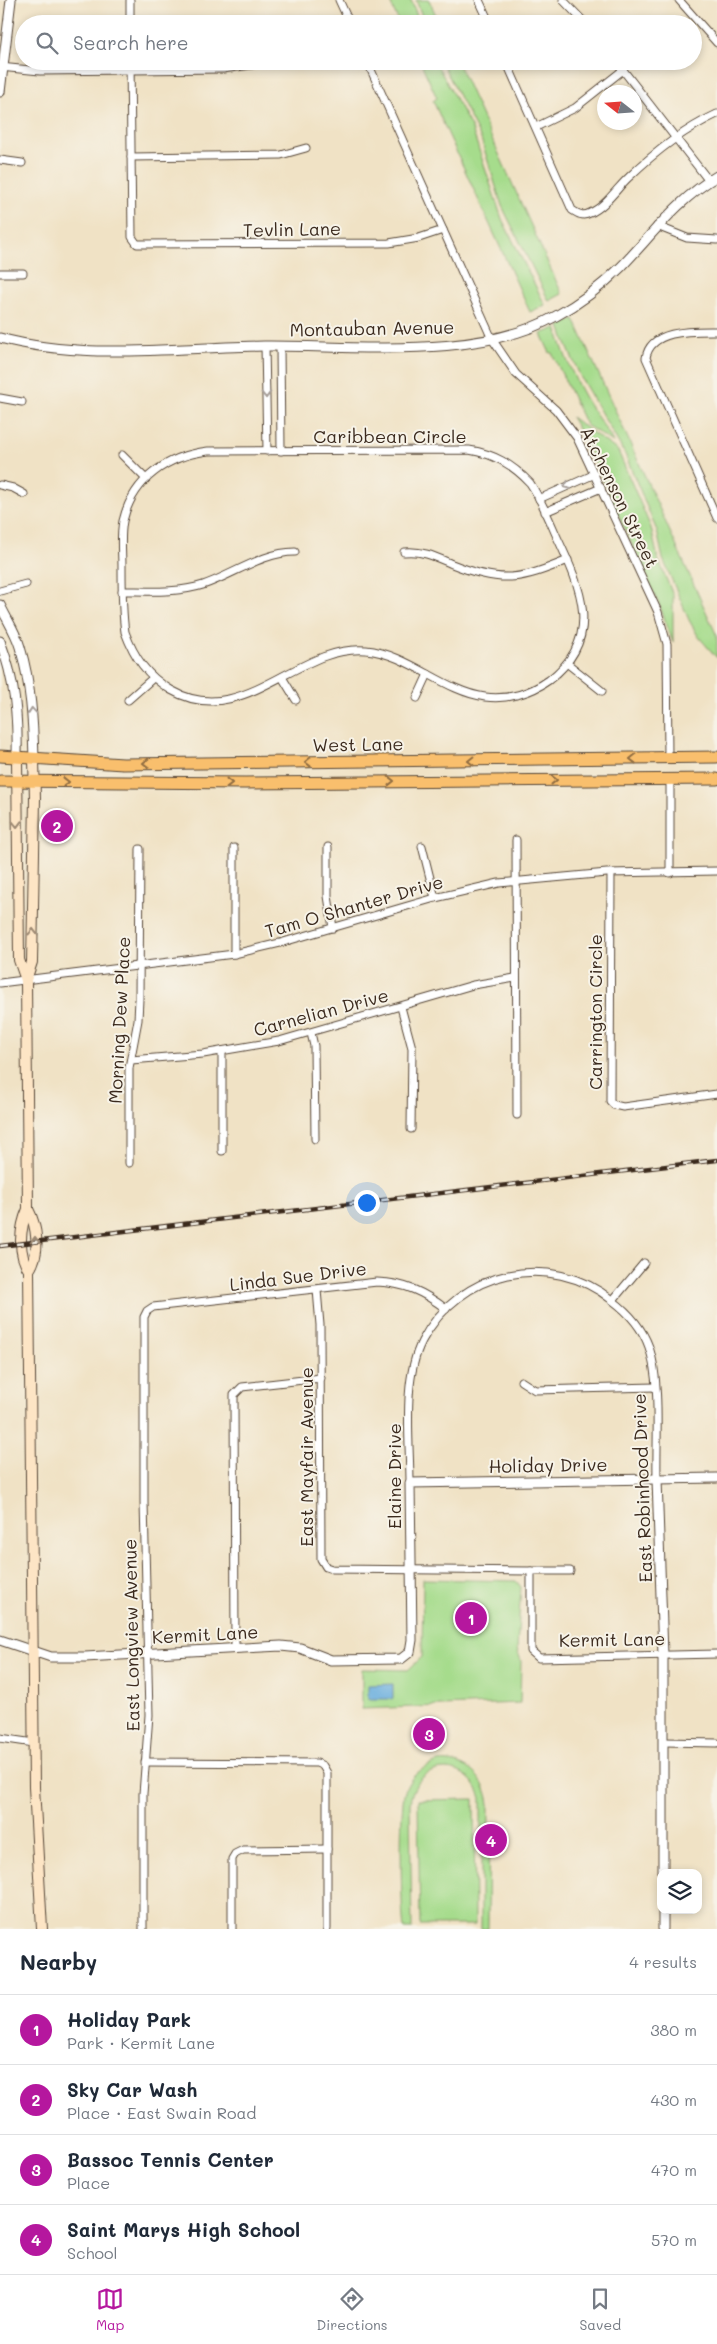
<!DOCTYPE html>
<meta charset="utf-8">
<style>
body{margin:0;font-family:Mali,sans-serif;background:#f6f6f7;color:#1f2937}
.controls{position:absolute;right:15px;bottom:15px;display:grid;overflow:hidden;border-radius:10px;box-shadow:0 2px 8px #0003}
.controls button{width:45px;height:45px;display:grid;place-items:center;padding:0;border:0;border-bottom:1px solid #e0e1e3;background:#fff;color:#1f2937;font:25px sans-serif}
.compass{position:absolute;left:597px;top:85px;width:45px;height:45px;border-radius:50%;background:#fff;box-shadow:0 2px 8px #0003;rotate:287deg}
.you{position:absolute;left:366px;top:1202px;width:18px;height:18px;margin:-12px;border:4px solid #fff;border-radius:50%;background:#1a73e8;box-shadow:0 0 0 8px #1a73e833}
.badge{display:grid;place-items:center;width:32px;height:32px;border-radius:50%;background:#b5179e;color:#fff;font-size:16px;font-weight:700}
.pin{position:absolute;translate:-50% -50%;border:2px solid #fff;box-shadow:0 1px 5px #0006}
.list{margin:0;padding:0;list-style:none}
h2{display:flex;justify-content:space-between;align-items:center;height:65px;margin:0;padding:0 20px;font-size:21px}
h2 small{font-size:16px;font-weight:400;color:#747a83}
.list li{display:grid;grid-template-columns:32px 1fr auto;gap:15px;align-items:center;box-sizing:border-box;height:70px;padding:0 20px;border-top:1px solid #e0e1e3}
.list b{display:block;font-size:19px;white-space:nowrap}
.list p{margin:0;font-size:16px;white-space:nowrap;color:#747a83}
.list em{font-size:16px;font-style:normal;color:#747a83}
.icon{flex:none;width:28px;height:28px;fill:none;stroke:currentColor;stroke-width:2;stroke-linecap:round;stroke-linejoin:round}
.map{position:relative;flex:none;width:717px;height:1929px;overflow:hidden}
.search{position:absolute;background:#fff;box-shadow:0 2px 8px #0003;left:15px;right:15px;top:15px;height:55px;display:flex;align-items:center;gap:12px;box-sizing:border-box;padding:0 18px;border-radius:28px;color:#747a83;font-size:19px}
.sheet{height:345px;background:#fff}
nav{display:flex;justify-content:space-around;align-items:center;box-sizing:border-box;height:70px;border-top:1px solid #e0e1e3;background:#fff;font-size:14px;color:#747a83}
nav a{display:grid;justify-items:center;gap:2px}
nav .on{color:#b5179e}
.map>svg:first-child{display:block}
.green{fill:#a6dc8c;stroke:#708355}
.water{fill:#68adde;stroke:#526c7e}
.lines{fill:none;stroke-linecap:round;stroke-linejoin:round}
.minor-casing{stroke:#564637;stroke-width:9}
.tertiary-casing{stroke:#564637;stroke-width:11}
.secondary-casing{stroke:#564637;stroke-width:12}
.primary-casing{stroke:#564637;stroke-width:13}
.minor{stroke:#fff;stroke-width:7}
.tertiary{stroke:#fff;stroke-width:9}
.secondary{stroke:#fde5c5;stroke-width:10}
.primary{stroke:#f9bf6d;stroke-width:11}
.rail-casing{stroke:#3b2a1e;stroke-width:4.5}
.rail{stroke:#f7f3e8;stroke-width:2.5;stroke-dasharray:8;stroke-linecap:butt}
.oneway{stroke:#a79f9a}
.oneway2{stroke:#906d42}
.oneway3{stroke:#9c8872}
.labels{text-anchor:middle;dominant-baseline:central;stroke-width:4;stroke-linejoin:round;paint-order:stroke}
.street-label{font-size:18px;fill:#3b2a1e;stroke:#f7f3e8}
</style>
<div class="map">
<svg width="717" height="1929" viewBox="0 0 717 1929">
<rect width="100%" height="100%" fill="#f7f3e8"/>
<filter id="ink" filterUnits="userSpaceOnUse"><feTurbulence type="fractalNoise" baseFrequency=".02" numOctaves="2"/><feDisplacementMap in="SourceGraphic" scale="10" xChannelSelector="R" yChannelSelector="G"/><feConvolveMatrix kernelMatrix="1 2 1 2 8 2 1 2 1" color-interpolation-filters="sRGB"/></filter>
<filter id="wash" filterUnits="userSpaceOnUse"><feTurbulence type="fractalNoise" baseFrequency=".0096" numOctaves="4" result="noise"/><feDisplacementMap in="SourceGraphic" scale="20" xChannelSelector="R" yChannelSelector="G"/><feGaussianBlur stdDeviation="1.12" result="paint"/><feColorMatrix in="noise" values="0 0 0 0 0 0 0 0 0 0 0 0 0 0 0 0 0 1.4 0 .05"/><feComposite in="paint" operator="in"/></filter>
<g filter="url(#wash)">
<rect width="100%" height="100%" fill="#f0e2c5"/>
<!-- green -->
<g class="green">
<polygon points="389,0 411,0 420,24 400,24"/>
<polygon points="416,0 429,0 440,24 425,24"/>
<polygon points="420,61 435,61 472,129 502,219 545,305 530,312 433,101 437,98"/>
<polygon points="441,61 457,61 562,294 549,301 502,206 481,139"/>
<polygon points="574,319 717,636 717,658 698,636 689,620 663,559 657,531 625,454 581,378 567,346 560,326"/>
<path d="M556,328C564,354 575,383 590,406C598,419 607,429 613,442L586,425L552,353H550L541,334Z"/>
<polygon points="571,417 618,451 651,528 658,559 673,595 673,643 661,609 584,439"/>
<polygon points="423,1579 516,1581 521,1587 517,1649 521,1661 520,1703 362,1709 362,1669 408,1670 422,1657"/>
<path d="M438,1762C465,1759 486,1777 489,1804L488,1929H481V1798C468,1756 413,1761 410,1805L412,1929H404C401,1910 399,1808 405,1791C410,1776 422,1767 438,1762Z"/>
<polygon points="474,1799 475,1925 420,1925 418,1800"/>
</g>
<!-- water -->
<polygon class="water" points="393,1684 393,1699 368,1699 368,1685"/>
</g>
<g filter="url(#ink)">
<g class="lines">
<!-- minor casing -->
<g class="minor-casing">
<g id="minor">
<polyline points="339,0 350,24"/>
<polyline points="479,0 490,24"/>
<polyline points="563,0 586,24"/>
<polyline points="679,0 717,43"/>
<polyline points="130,24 130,0"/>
<polyline points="130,61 132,237 137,244 389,243 419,238 443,230"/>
<polyline points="367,61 492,339 516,374 556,410 577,438 658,612 667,644 668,758"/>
<path d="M506,61L572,210C578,214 583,217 590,213C605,207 617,188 629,177C655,152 685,129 717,114"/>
<polyline points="616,61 709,181"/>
<polyline points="0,67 40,71 223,69 280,61"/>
<polyline points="536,127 575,108 623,70"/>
<polyline points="131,157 281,155 306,148"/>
<polyline points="0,160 22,163"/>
<polyline points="657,226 687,238 717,240"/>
<polyline points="0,273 23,273"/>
<path d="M717,331C694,331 650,329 646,358L717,518"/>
<polyline points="265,346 267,451"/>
<polyline points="280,346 281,451"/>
<polyline points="0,398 22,402"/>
<path d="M469,450C494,454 512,464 530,483C541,499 549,519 557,537C581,588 604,638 549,680C531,693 508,700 485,697C443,691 409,654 366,650C297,644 242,731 171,690C147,676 134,657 125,632C122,611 122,589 122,567C122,552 120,536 123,521C133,479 167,456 208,451Z"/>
<polyline points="122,455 145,478"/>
<polyline points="0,485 13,488 24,494"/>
<polyline points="539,499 595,474"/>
<polyline points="545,512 601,488"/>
<path d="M404,552C422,550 436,557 452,564C502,584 520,580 568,560"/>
<polyline points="0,591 26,584"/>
<path d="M122,591C149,591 178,593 203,585C233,575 263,552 295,552"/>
<polyline points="568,664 602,691"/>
<polyline points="282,677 296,700"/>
<polyline points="417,698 428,674"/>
<polyline points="128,700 153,678"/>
<polyline points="670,779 670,873"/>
<polyline points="516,840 517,1115"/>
<polyline points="422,846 435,898"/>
<polyline points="328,847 328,896 333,928"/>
<polyline points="611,873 610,1101 614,1105 623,1107 717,1094"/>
<polyline points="234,954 234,848"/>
<polyline points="0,983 234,954 280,943 435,898 499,883 607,873 717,871"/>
<polyline points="401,1007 412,1048 411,1129"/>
<polyline points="311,1033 314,1046 315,1139"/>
<polyline points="222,1051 222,1151"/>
<polyline points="131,1060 203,1054 279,1041 473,985 515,978"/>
<polyline points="129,1163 129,1068 138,1020 139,999 140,849"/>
<polyline points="317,1290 320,1325 321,1559 326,1567 332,1569 531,1571 531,1651 539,1658 717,1654"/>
<polyline points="613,1300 644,1263"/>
<polyline points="521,1381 535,1390 655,1387"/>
<path d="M410,1483C410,1440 402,1380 422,1341C459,1270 550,1250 612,1300C628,1312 642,1327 649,1347C661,1382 656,1441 657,1479"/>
<polyline points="531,1571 570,1571"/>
<polyline points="235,1649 234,1395 242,1387 321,1378"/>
<polyline points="0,1738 34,1743"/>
<polyline points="664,1742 717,1743"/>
<polyline points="145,1762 317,1763 323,1766 327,1773 327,1929"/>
<path d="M143,1929V1794L149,1715L144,1502V1317L147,1311L153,1307L377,1282C405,1283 424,1292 446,1309"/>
<polyline points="232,1929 232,1859 235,1854 243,1850 327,1849"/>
</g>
</g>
<!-- tertiary casing -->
<g class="tertiary-casing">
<g id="tertiary">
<polyline points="0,92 11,0"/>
<path d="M0,338C85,361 178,347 264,346C353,345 477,361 556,316C580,303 602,286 621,267C652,235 678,199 717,176"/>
<path d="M0,605C6,618 16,633 20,647C31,684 33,721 34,759"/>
<path d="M0,641C15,680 18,716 17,758"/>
<polyline points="657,1479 663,1655 663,1873"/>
<polyline points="0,1640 51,1657 85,1657 281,1646 300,1648 331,1660 401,1659 410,1652 412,1640 410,1483 717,1478"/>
<polyline points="663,1929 663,1910"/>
</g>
</g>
<!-- secondary casing -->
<g class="secondary-casing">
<g id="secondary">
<path d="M17,758L19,960L26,980L28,1209C20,1227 17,1253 29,1270L34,1787L42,1929"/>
<polyline points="26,980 32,962 35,799 34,759"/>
<path d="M28,1209C37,1226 41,1253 29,1270"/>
</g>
</g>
<!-- primary casing -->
<g class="primary-casing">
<g id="primary">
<polyline points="0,756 123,764 717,757"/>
<polyline points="0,781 245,783 717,779"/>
</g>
</g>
<!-- minor -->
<use href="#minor" class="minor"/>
<!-- tertiary -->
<use href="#tertiary" class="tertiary"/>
<!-- secondary -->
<use href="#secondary" class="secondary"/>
<!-- primary -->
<use href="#primary" class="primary"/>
<!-- rail casing -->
<g class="rail-casing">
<polyline id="rail" points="0,1246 717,1160"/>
</g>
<!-- rail -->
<use href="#rail" class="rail"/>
</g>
<!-- one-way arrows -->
<defs><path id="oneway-chevron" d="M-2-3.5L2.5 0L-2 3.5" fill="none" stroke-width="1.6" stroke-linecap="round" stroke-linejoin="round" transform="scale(1.25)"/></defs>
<g class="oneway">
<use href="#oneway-chevron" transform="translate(266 395) rotate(89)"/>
<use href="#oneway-chevron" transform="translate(567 486) rotate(157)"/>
<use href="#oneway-chevron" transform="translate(32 711) rotate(-95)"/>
</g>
<g class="oneway2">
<use href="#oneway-chevron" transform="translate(633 759) rotate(179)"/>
<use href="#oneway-chevron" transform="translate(471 761) rotate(179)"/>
<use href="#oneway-chevron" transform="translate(308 762) rotate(179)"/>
<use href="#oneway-chevron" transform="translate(146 763) rotate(180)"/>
<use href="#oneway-chevron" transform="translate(554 780)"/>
<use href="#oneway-chevron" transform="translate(391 781)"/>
<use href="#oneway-chevron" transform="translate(66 782)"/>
<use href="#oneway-chevron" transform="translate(229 783)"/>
</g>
<g class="oneway3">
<use href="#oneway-chevron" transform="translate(17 824) rotate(89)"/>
<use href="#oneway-chevron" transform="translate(33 932) rotate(-89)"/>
<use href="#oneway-chevron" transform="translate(35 1240) rotate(-90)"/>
</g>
</g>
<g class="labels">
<!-- street labels -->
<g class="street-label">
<text transform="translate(292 229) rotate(-1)">Tevlin Lane</text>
<text transform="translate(372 328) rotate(-1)">Montauban Avenue</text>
<text x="390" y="436">Caribbean Circle</text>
<text transform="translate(620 497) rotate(64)">Atchenson Street</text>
<text transform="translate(358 744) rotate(-1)">West Lane</text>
<text transform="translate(354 906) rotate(-16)">Tam O Shanter Drive</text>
<text transform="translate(321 1012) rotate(-15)">Carnelian Drive</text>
<text transform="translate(595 1012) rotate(-90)">Carrington Circle</text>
<text transform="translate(119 1020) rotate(-87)">Morning Dew Place</text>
<text transform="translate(298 1276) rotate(-7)">Linda Sue Drive</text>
<text transform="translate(306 1457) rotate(-90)">East Mayfair Avenue</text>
<text transform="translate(548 1465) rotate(-1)">Holiday Drive</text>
<text transform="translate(394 1476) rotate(-90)">Elaine Drive</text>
<text transform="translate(642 1488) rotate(-92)">East Robinhood Drive</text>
<text transform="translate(205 1634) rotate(-3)">Kermit Lane</text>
<text transform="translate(131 1635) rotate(-91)">East Longview Avenue</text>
<text transform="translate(612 1639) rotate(-1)">Kermit Lane</text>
</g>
</g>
</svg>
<div class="controls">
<button><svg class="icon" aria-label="layers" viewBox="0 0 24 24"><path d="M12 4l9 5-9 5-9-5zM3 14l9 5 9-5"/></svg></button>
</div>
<svg class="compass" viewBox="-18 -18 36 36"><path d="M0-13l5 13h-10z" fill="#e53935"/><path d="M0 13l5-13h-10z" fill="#747a83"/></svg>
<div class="you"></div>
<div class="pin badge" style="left:471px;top:1618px">1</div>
<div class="pin badge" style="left:57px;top:826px">2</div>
<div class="pin badge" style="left:429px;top:1734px">3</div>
<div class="pin badge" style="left:491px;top:1840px">4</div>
<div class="search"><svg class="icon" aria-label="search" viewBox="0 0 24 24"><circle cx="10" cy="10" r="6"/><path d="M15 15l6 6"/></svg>Search here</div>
</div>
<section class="sheet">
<h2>Nearby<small>4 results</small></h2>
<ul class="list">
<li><span class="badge">1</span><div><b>Holiday Park</b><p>Park · Kermit Lane</p></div><em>380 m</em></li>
<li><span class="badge">2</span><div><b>Sky Car Wash</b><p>Place · East Swain Road</p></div><em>430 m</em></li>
<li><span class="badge">3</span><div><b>Bassoc Tennis Center</b><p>Place</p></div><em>470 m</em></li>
<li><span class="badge">4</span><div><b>Saint Marys High School</b><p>School</p></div><em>570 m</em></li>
</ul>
</section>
<nav>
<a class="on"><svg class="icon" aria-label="map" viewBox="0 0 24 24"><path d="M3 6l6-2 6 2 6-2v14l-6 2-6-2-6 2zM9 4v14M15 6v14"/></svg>Map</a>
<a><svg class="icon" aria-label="directions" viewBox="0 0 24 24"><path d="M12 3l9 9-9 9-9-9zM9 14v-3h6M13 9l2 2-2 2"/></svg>Directions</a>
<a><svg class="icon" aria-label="saved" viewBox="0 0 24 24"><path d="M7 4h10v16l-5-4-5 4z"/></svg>Saved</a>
</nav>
